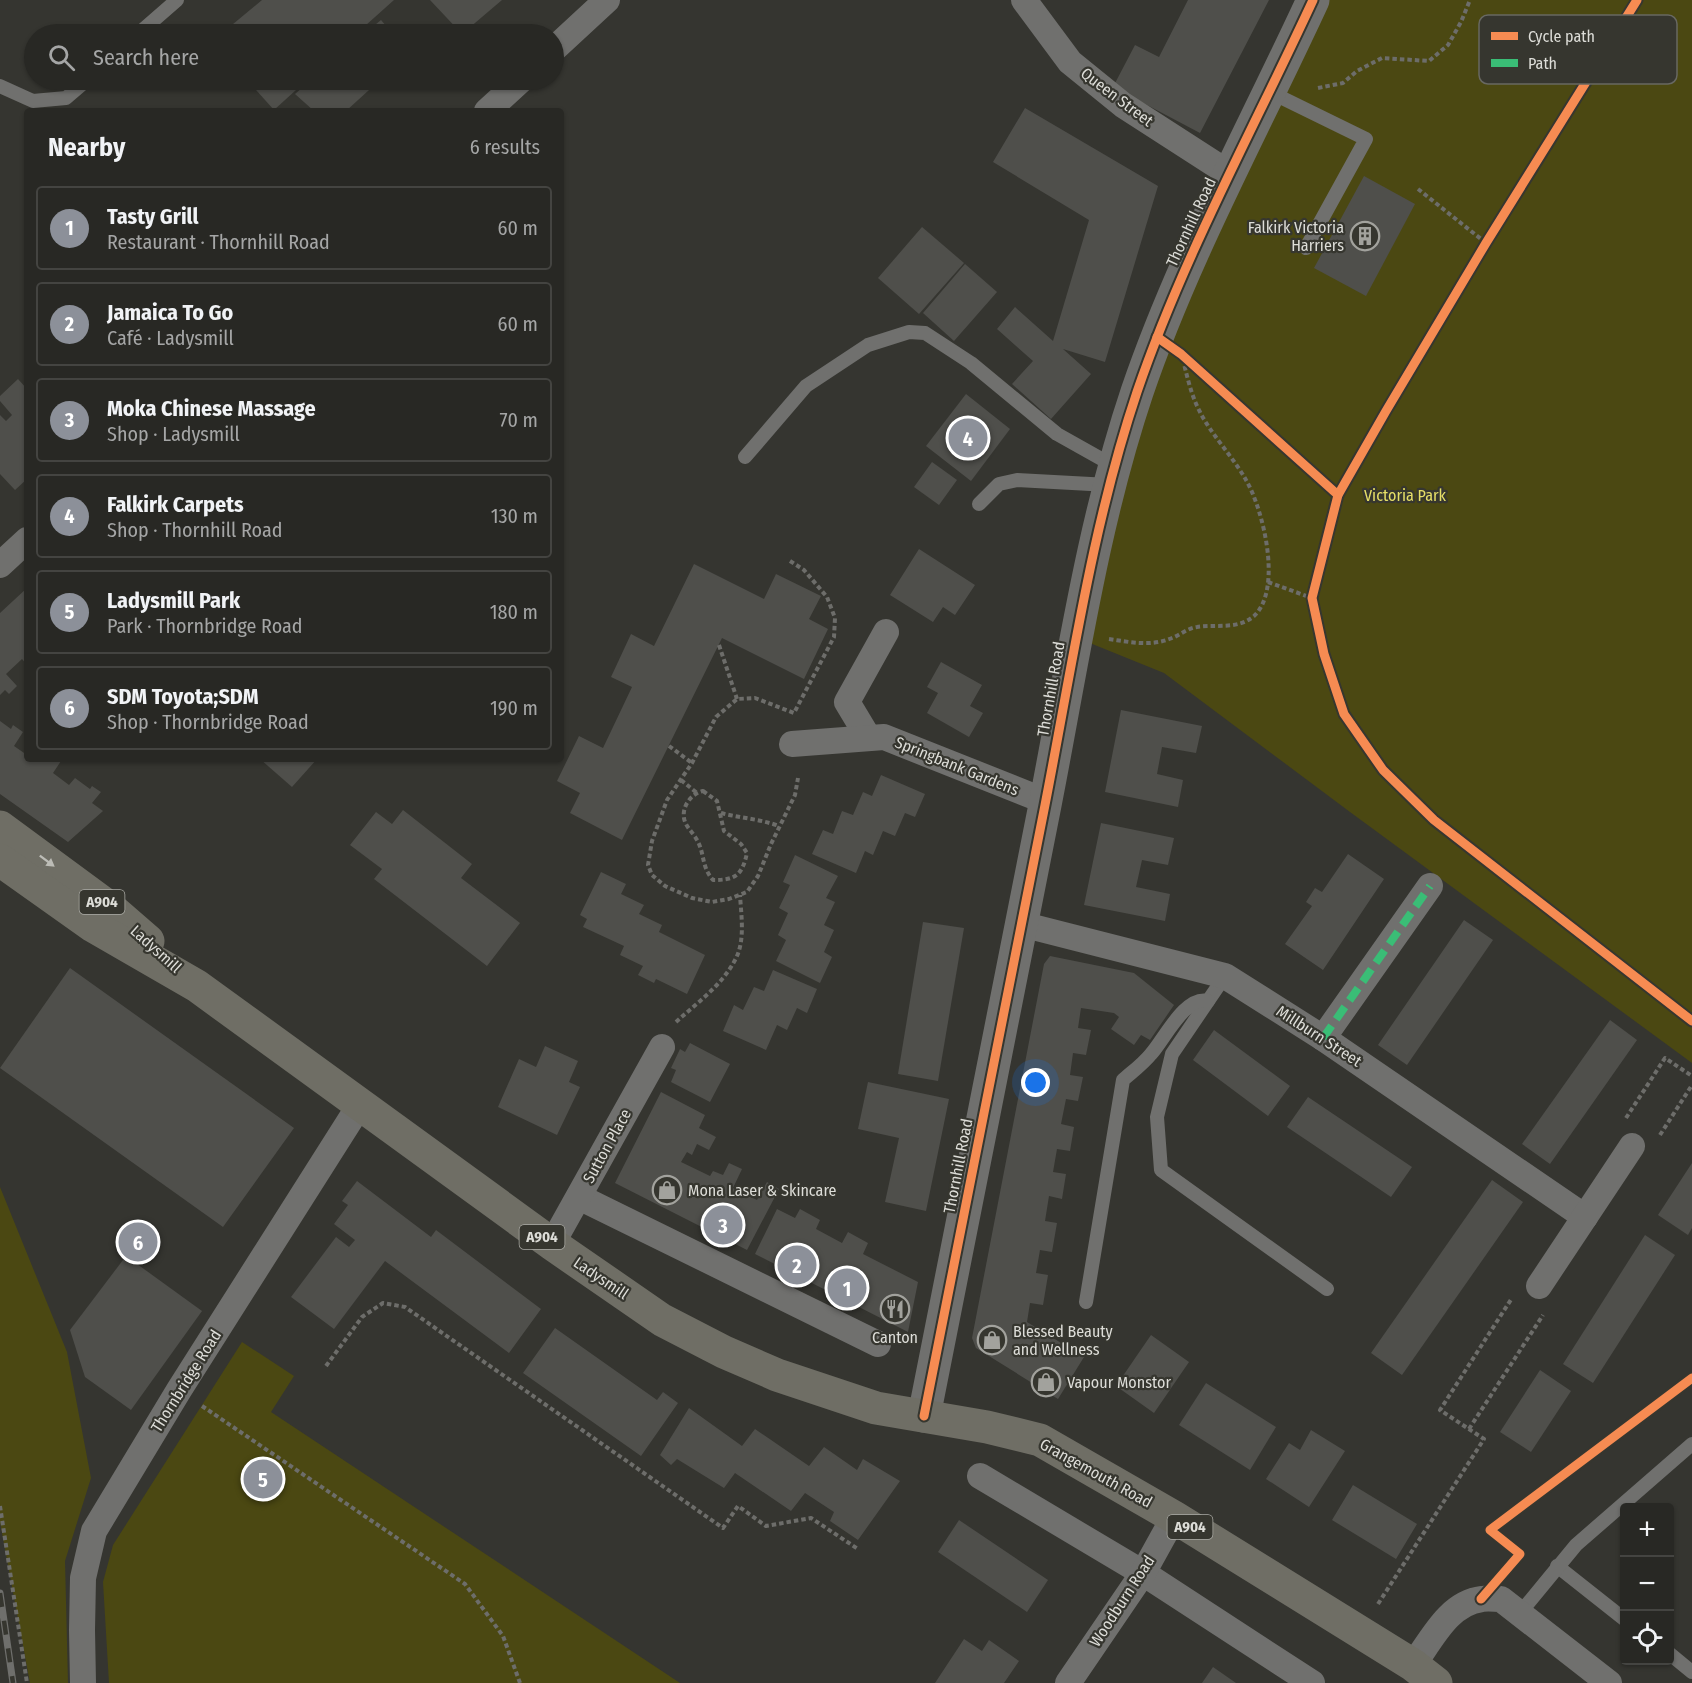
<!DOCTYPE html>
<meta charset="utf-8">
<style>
body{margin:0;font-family:"Fira Sans Condensed",sans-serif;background:#343431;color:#f1f3f6}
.controls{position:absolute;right:18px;bottom:18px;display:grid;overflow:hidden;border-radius:6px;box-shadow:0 2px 4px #0004}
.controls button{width:54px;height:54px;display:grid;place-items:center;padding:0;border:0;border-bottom:2px solid #444441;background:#282824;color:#f1f3f6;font:30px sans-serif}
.you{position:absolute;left:1036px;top:1083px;width:21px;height:21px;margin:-15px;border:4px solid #fff;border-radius:50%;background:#1a73e8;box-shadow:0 0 0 9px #1a73e833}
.badge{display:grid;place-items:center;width:39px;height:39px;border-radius:50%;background:#8c9099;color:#fff;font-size:20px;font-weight:700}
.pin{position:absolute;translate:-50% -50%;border:3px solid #fff;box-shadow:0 2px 6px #0006}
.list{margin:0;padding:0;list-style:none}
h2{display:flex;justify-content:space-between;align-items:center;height:78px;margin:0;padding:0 24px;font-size:26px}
h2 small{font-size:20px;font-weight:400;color:#a5a6a6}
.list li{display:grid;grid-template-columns:39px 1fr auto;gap:18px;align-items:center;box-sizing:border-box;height:84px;margin:0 12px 12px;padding:0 12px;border:2px solid #444441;border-radius:6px}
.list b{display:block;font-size:22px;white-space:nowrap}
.list p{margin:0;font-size:20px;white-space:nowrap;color:#a5a6a6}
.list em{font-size:20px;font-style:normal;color:#a5a6a6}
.icon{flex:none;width:33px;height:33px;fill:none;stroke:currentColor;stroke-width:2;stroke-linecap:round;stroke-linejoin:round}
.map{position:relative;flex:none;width:1692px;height:1683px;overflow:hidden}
.search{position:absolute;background:#282824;box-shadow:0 2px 4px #0004;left:24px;top:24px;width:540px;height:66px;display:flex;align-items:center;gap:15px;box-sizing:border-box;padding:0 21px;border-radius:33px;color:#a5a6a6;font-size:22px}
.panel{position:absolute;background:#282824;box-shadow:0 2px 4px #0004;left:24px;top:108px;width:540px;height:654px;border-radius:6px}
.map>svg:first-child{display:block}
.green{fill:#4b4812}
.building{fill:#4f4f4b}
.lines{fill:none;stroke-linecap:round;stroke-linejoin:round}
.path{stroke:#6d6d6a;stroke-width:4;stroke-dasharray:4.5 3;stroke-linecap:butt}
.lane{stroke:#70706e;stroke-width:14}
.street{stroke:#70706e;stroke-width:26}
.secondary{stroke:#70706e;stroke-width:33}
.primary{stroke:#6f6e65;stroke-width:33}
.rail-casing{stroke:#6f6f6c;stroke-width:7}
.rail{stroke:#36362f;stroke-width:4.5;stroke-dasharray:14;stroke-linecap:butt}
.quiet{stroke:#3abd76;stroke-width:8;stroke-dasharray:15 8;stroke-linecap:butt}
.cycleway-casing{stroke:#36362f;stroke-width:13}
.cycleway{stroke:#f68b52;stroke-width:9}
.oneway{fill:#bcbcb6}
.labels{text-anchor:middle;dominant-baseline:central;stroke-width:4.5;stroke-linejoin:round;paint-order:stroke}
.shield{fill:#36362f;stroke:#ababa5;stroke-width:1.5}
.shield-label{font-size:15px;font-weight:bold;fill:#ddddd8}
.street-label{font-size:16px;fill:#ddddd8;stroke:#36362f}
.poi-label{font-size:16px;fill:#ddddd8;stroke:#36362f;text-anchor:start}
.park-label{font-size:16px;fill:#e6df67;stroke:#36362f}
.key{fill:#36362f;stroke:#686862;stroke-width:1.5}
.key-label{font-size:16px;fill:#ddddd8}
</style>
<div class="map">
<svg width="1692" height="1683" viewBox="0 0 1692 1683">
<rect width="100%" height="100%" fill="#353530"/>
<!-- green -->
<g class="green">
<polygon points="1313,0 1692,0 1692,1063 1350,812 1164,673 1075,637 1109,485"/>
<polygon points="0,1187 67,1352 91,1478 65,1561 68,1683 30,1683 0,1522"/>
<polygon points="242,1342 294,1376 271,1412 680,1683 109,1683 103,1582 113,1545"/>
</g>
<!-- building -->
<g class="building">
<polygon points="262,0 394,0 356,34 221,34"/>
<polygon points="430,0 502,0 462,34"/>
<polygon points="1188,0 1269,0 1200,133 1113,87 1135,45 1159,57"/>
<polygon points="381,20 393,34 364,34"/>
<polygon points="247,80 307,80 274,110"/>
<polygon points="311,80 380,80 346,111 314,111 295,94"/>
<polygon points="1025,108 1158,186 1105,362 1063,349 1091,374 1051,419 1012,384 1033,361 997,329 1015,307 1053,341 1089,220 993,162"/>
<polygon points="1364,176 1415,204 1366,296 1314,268"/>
<polygon points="922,227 964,263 919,314 878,278"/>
<polygon points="965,264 997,292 954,341 923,313"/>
<polygon points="18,379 27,389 27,479 15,490 0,474 0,415 6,421 12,415 0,401 0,396"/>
<polygon points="966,394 1010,429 971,481 926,446"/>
<polygon points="932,462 957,480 939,505 914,487"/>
<polygon points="919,549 975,585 955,615 943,607 933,622 890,595"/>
<polygon points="694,564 764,599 776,574 821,596 809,619 828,629 804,679 722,638 622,840 570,813 580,793 557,781 579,736 603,748 632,687 611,677 631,634 654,646"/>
<polygon points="27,588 27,665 22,659 6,674 17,686 9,694 5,690 0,695 0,613"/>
<polygon points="941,662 982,685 970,706 983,713 969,737 927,713 938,693 927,687"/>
<polygon points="1121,710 1202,726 1196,753 1162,747 1157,774 1183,780 1178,807 1105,792"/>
<polygon points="0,721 11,729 13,725 23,732 14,746 27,755 27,759 58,759 61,761 53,773 69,785 75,778 90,789 92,786 101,792 92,803 103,811 68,842 0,794"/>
<polygon points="260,759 317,759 292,787"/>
<polygon points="881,775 925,794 915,817 905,813 895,836 883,831 873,855 865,851 856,873 812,854 823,830 833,834 842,811 853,815 863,792 872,796"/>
<polygon points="403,810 472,864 461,878 520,923 487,966 374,879 382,869 350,845 376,812 392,824"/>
<polygon points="1101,823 1174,838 1168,865 1142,860 1136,887 1170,894 1165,921 1084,905"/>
<polygon points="1348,854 1384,879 1323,970 1285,944 1312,906 1306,902 1315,888 1322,892"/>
<polygon points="795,855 838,876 826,898 835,902 824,925 834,930 824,952 832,957 820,983 776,961 786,940 778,935 788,913 779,908 790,885 783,882"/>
<polygon points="601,872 626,884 621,894 644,905 639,914 662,925 659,932 705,955 687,994 656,979 654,983 638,975 643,966 620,955 624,946 583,927 587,919 580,915"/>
<polygon points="1464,920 1493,940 1407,1065 1378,1045"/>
<polygon points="923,922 964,928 938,1081 898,1074"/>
<polygon points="1050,956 1134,973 1174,1005 1150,1040 1141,1035 1134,1045 1111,1029 1119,1017 1114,1013 1081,1008 1078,1028 1091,1030 1086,1055 1073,1053 1070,1075 1083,1077 1078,1101 1066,1099 1061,1124 1074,1127 1070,1151 1057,1149 1053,1172 1066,1174 1062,1199 1049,1196 1045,1221 1057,1223 1052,1252 1040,1250 1036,1273 1048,1275 1043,1305 1030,1303 1027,1322 1084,1357 1058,1399 976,1348 972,1338 1044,964"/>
<polygon points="70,968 294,1128 223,1227 0,1068"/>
<polygon points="773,970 817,989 807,1013 797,1008 787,1030 777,1025 766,1050 723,1031 734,1005 743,1010 754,987 764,991"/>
<polygon points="1610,1020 1637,1040 1550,1164 1522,1144"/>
<polygon points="1214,1030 1290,1086 1268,1116 1193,1060"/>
<polygon points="690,1043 730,1064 710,1102 671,1082 676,1070 671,1068 680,1049 685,1052"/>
<polygon points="545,1046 578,1061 569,1082 580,1087 557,1135 498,1107 519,1059 536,1067"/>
<polygon points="868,1082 949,1099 926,1211 885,1202 899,1138 858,1129"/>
<polygon points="661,1092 705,1115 699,1128 716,1137 709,1150 697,1144 692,1155 687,1152 681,1162 710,1176 713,1171 723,1175 729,1163 742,1169 733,1188 757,1200 767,1182 779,1189 747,1250 615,1183"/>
<polygon points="1308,1097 1412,1167 1391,1197 1287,1127"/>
<polygon points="1692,1163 1692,1228 1688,1235 1658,1215"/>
<polygon points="1492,1180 1523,1202 1402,1375 1371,1353"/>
<polygon points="357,1181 431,1237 436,1230 541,1309 509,1353 385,1261 334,1329 291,1297 336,1237 349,1247 355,1240 334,1224 348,1205 342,1201"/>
<polygon points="777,1209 795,1218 800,1209 820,1220 816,1229 842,1243 848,1232 868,1243 863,1254 918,1282 908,1332 755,1254"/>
<polygon points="1645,1235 1675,1255 1593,1383 1563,1364"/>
<polygon points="126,1256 202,1311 131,1410 85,1377 70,1330"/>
<polygon points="555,1328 657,1400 663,1392 678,1403 641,1456 523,1373"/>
<polygon points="1151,1335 1189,1362 1154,1413 1116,1386"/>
<polygon points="1540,1370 1571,1391 1531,1452 1500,1432"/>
<polygon points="1206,1383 1276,1427 1250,1470 1179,1425"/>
<polygon points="689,1408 742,1446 755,1429 809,1466 824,1447 857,1470 863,1459 900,1481 858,1540 830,1521 834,1512 805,1493 791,1511 735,1473 724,1488 677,1459 671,1465 660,1455"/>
<polygon points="1311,1430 1345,1451 1309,1507 1266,1479 1289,1443 1300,1450"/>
<polygon points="1353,1485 1417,1524 1396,1559 1332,1520"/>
<polygon points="959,1520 1048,1580 1027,1612 938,1552"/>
<polygon points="964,1639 982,1651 989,1640 1019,1661 1004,1683 935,1683"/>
<polygon points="1213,1667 1236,1683 1202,1683"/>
</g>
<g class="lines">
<!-- path -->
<g class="path">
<polyline points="1318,88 1343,83 1357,71 1382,58 1429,61 1448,45 1461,22 1470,0"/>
<polyline points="1418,189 1486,243"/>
<polyline points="790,561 804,570 827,597 835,618 834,637 794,713 755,698 737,699 716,717 692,763 667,800 652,841 648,865 652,875 665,886 692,898 712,902 729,899 747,892 758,876 771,844 795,795 798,778"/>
<polyline points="1268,582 1312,598"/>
<path d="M1109,639C1130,642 1151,647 1172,638C1180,635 1188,628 1197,627C1216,624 1238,630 1254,616C1283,589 1263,509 1246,480C1233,457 1211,434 1200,412C1192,397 1188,380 1184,364"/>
<polyline points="719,645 737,699"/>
<polyline points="669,746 692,763"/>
<polyline points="681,780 697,793"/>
<path d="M703,791L717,801L724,831L741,844L747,853C742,876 735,880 713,880C701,866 705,854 697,840C694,834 689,830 686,824C679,811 689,794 703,791Z"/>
<path d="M721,813C740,818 760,819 779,826"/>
<path d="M676,1022C698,1002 724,984 737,956C745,938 741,913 740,895"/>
<polyline points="1626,1118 1665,1058 1692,1076"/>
<polyline points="1660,1135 1692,1085"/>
<polyline points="326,1366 362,1317 383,1303 405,1307 723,1528 738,1506 766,1526 811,1518 858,1549"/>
<polyline points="202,1406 465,1584 503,1636 520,1683"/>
<polyline points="1469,1429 1543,1315"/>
<polyline points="0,1506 27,1683"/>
<polyline points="1378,1604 1484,1439 1440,1410 1512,1298"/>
</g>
<!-- lane -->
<g class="lane">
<polyline points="138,34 177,0"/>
<polyline points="0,86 33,101 66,98 87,80"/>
<polyline points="1270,92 1366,139 1306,248"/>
<polyline points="745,457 806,386 868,345 909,332 925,333 971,363 1057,434 1114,466"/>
<polyline points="979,504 999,484 1017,480 1109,485"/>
<polyline points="1225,976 1172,1054 1157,1117 1161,1170 1327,1289"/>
<path d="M1086,1302L1123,1080C1132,1072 1143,1064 1151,1054C1164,1040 1185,995 1208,1001"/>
<polyline points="1557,1566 1624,1619"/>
<polyline points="1520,1613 1576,1545 1692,1444"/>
<polyline points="1670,1654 1692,1672"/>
</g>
<!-- street -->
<g class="street">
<polyline points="1024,0 1070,62 1123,105 1230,174"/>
<polyline points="554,49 607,0"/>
<polyline points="487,111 521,80"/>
<polyline points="0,565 27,540"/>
<polyline points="868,737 847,702 886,632"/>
<polyline points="792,744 884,737 1045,801"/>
<polyline points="1021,924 1225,976 1323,1038 1585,1217"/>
<polyline points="1323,1038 1430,886"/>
<polyline points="579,1197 878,1344"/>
<polyline points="552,1244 662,1047"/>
<polyline points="1539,1286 1632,1146"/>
<polyline points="980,1476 1143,1573 1312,1683"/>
<path d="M1413,1665C1431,1641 1448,1603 1482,1599C1488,1598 1495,1599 1501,1599L1609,1683"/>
<polyline points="83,1683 82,1630 83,1578 94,1531 179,1390 361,1103"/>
<polyline points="1068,1683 1143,1573 1174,1517"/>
</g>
<!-- secondary -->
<path class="secondary" d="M924,1416C964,1212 1005,1009 1045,805C1072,667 1092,526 1137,392C1183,257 1253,130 1313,0"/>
<!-- primary -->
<g class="primary">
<polyline points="0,827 110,908 148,941"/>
<polyline points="0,860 93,926 197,986 552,1244 662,1320 724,1352 777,1375 876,1408 987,1427 1040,1440 1174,1517 1413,1665 1436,1683"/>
</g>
<!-- rail casing -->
<g class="rail-casing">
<polyline id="rail" points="0,1593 13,1683"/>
</g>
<!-- rail -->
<use href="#rail" class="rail"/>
<!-- quiet -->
<polyline class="quiet" points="1323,1038 1430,886"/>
<!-- cycleway casing -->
<g class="cycleway-casing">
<g id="cycleway">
<polyline points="1637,0 1486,243 1386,411 1338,495 1312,598 1324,654 1344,714 1383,770 1434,820 1692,1021"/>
<polyline points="1157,337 1181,354 1338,495"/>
<path d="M924,1416C964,1212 1005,1009 1045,805C1072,667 1092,526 1137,392C1183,257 1253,130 1313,0"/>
<polyline points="1481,1599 1520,1554 1490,1530 1692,1378"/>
</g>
</g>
<!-- cycleway -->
<use href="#cycleway" class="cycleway"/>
</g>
<!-- one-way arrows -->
<defs><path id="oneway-solid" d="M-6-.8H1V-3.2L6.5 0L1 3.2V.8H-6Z" transform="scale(1.5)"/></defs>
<use class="oneway" href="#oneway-solid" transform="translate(47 861) rotate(37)"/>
<!-- icons -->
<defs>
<g id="building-ring" transform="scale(1.5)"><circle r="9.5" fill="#36362f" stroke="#a2a29d" stroke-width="1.5"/><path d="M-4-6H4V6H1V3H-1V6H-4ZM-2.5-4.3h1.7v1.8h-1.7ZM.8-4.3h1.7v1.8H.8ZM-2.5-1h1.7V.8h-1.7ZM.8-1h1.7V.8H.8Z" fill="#a2a29d"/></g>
<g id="shop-ring" transform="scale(1.5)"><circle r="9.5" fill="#36362f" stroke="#a2a29d" stroke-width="1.5"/><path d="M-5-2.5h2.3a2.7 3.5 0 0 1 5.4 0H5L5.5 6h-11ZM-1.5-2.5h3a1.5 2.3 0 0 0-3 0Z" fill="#a2a29d"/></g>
<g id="restaurant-ring" transform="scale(1.5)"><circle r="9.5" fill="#36362f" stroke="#a2a29d" stroke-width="1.5"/><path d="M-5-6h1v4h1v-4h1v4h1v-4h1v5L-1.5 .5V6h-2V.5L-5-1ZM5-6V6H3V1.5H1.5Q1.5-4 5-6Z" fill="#a2a29d"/></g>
</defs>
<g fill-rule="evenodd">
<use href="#building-ring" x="1365" y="236"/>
<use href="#shop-ring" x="667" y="1190"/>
<use href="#restaurant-ring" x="895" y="1309"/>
<use href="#shop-ring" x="992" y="1340"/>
<use href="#shop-ring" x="1046" y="1382"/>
</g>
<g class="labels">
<!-- shield labels -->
<g class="shield">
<rect x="79.5" y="890" width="45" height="24" rx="4.5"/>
<rect x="519.5" y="1225" width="45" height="24" rx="4.5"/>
<rect x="1167.5" y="1515" width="45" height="24" rx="4.5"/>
</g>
<g class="shield-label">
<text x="102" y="902">A904</text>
<text x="542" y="1237">A904</text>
<text x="1190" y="1527">A904</text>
</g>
<!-- street labels -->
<g class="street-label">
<text transform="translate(1117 97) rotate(37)">Queen Street</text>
<text transform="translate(1191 222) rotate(-65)">Thornhill Road</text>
<text transform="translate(1051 689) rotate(-80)">Thornhill Road</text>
<text transform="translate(957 766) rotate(22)">Springbank Gardens</text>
<text transform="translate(156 949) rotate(42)">Ladysmill</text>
<text transform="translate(1319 1036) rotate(33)">Millburn Street</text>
<text transform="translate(607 1146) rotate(-61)">Sutton Place</text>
<text transform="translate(958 1166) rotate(-79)">Thornhill Road</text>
<text transform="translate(601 1278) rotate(34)">Ladysmill</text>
<text transform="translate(186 1381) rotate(-58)">Thornbridge Road</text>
<text transform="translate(1096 1473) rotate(29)">Grangemouth Road</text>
<text transform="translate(1122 1601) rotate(-57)">Woodburn Road</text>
</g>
<!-- poi labels -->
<g class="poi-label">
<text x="1344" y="227" text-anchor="end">Falkirk Victoria<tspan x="1344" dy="18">Harriers</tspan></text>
<text x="688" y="1190">Mona Laser &amp; Skincare</text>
<text x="1013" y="1331">Blessed Beauty<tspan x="1013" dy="18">and Wellness</tspan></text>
<text x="895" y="1337" text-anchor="middle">Canton</text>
<text x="1067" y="1382">Vapour Monstor</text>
</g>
<!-- park labels -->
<g class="park-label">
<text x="1405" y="495">Victoria Park</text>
</g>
</g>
<!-- legend -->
<rect x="1479" y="15" width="198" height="69" rx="9" class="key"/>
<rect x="1491" y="32" width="27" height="8" fill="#f68b52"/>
<rect x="1491" y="59" width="27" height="8" fill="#3abd76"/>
<g class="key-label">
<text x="1528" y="42">Cycle path</text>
<text x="1528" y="69">Path</text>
</g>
</svg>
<div class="controls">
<button>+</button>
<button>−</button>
<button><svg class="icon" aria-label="locate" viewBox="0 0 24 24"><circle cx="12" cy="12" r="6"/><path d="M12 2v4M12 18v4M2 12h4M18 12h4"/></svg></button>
</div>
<div class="you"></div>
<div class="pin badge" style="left:847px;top:1288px">1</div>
<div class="pin badge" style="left:797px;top:1265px">2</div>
<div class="pin badge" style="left:723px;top:1225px">3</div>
<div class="pin badge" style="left:968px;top:438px">4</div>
<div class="pin badge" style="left:263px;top:1479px">5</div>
<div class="pin badge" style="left:138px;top:1242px">6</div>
<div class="search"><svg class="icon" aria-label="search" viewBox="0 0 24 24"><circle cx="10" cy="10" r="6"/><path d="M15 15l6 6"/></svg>Search here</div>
<section class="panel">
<h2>Nearby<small>6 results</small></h2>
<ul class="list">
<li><span class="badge">1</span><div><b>Tasty Grill</b><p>Restaurant · Thornhill Road</p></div><em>60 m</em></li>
<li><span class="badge">2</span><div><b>Jamaica To Go</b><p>Café · Ladysmill</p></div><em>60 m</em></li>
<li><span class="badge">3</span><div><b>Moka Chinese Massage</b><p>Shop · Ladysmill</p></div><em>70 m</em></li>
<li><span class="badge">4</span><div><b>Falkirk Carpets</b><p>Shop · Thornhill Road</p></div><em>130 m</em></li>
<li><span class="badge">5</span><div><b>Ladysmill Park</b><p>Park · Thornbridge Road</p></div><em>180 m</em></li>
<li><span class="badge">6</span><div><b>SDM Toyota;SDM</b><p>Shop · Thornbridge Road</p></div><em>190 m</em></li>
</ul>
</section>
</div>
